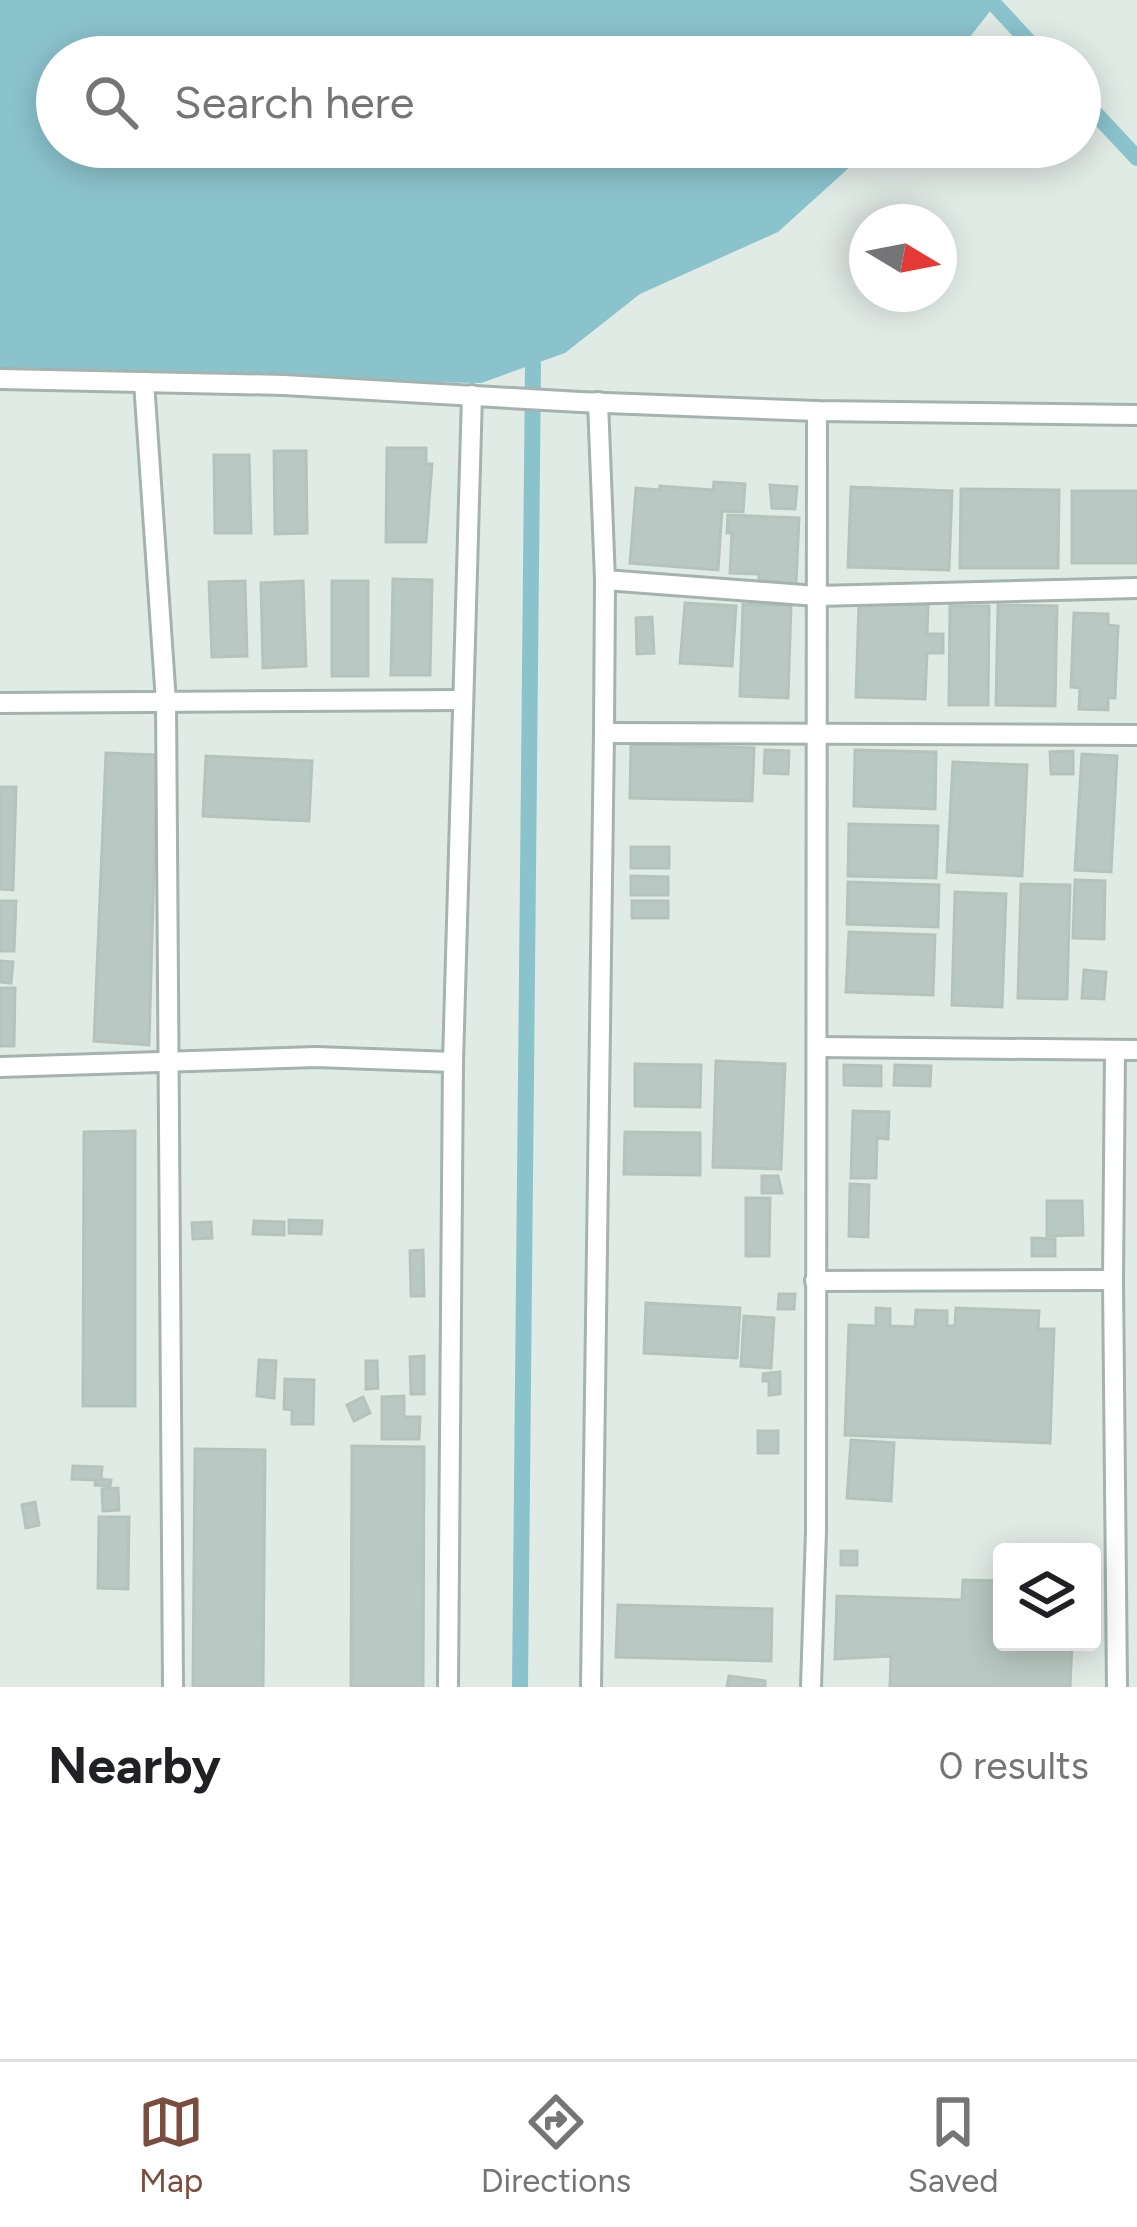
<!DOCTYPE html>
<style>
body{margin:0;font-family:Figtree,sans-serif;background:#f2f2f2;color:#202124}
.controls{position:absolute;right:36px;bottom:36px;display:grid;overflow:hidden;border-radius:12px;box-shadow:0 6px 30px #0003}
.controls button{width:108px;height:108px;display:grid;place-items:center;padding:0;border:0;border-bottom:3px solid #e0e0e0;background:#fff;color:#202124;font:60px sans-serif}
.compass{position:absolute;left:849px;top:204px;width:108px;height:108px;border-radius:50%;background:#fff;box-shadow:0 6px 30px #0003;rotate:100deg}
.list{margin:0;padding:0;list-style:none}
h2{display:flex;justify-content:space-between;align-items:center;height:156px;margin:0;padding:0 48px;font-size:51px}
h2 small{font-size:39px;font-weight:400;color:#757577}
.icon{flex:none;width:66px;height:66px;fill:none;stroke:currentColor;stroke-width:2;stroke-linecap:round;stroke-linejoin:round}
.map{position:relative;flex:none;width:1137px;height:1687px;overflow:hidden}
.search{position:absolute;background:#fff;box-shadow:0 6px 30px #0003;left:36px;right:36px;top:36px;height:132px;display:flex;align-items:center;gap:30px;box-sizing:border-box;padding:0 42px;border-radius:66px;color:#757577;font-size:45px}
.sheet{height:372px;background:#fff}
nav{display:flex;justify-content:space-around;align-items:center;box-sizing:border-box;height:168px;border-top:3px solid #e0e0e0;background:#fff;font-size:33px;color:#757577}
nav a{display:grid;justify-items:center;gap:6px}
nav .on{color:#7b4d3f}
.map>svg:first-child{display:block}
.water{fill:#8bc3cd}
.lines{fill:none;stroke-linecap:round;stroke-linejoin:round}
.canal{stroke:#8bc3cd;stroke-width:16}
.building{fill:#b9c8c2;stroke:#b4c4bd;stroke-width:3}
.minor-casing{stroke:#a4b3ad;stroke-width:24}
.minor{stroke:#fff;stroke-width:18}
</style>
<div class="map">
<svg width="1137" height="1687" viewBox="0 0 1137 1687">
<rect width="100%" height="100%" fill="#e1ebe6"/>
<!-- water -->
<polygon class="water" points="0,0 990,0 995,5 954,57 57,57 57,147 872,147 778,232 640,294 565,353 481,383 0,374"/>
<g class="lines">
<!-- canal -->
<g class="canal">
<polyline points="995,5 1043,57"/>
<polyline points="1080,97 1137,158"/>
<polyline points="520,1687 533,364"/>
</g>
</g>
<!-- building -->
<g class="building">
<polygon points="387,448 426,448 426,464 432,464 426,542 386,542"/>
<polygon points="274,451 306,451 307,533 275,534"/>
<polygon points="214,455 249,455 251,533 215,533"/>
<polygon points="714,482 745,484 743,512 722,511 718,570 630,563 636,488 660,490 660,486 713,490"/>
<polygon points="770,485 797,487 795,509 772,508"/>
<polygon points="851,487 952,491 949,570 848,567"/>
<polygon points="961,489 1059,490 1058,568 960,568"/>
<rect x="1072" y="491" width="65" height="72"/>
<polygon points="728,515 799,518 796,584 759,583 759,574 730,573 732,533 727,533"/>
<polygon points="393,579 432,580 430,675 391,675"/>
<polygon points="245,581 247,656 212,657 209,582"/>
<polygon points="303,581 306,666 263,668 261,583"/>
<rect x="332" y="581" width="36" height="95"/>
<polygon points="685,603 736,606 732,666 680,663"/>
<polygon points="859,603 928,605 927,634 943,634 943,653 927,653 925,699 856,697"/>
<polygon points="743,604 791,606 788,698 740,696"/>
<polygon points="998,605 1057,606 1055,706 996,705"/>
<polygon points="950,606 989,606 988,705 949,705"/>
<polygon points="1074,613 1108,614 1108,625 1118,626 1115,698 1108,698 1108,710 1079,709 1080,688 1071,687"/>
<polygon points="652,617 654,653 637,654 636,618"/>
<polygon points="631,744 754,748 752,801 630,798"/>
<polygon points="765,750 789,751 788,774 764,773"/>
<polygon points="855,750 936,752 935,809 854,806"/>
<polygon points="1073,751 1073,774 1051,774 1050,752"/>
<polygon points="106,753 157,755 149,1045 94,1041"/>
<polygon points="1082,754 1117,756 1111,872 1075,870"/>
<polygon points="206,756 312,761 309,821 203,816"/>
<polygon points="953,762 1027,765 1022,876 947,872"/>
<polygon points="0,787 16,787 13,890 0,889"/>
<polygon points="849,824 938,826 936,878 848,876"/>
<rect x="631" y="847" width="38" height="21"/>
<polygon points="631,876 668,877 668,895 631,895"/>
<polygon points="1075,880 1105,881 1104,939 1073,938"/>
<polygon points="848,882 939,885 938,927 847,924"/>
<polygon points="1021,884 1070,885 1067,999 1018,998"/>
<polygon points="955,892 1006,894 1002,1007 952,1005"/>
<polygon points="0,901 16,901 14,951 0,951"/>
<rect x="632" y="901" width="36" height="17"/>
<polygon points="849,932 935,935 933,995 846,992"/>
<polygon points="0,961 13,962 11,983 0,982"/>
<polygon points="1084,970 1106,972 1104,999 1082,998"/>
<polygon points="0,988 15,988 14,1046 0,1046"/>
<polygon points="716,1061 785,1064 781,1169 713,1167"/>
<polygon points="635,1064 701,1065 700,1107 635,1106"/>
<polygon points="844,1065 881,1066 881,1086 844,1085"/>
<polygon points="895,1065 931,1066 930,1086 894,1085"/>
<polygon points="853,1111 889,1112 888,1139 877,1138 876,1178 851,1178"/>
<polygon points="135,1131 135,1406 83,1406 84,1132"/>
<polygon points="625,1132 700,1133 700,1175 624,1174"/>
<polygon points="762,1176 778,1176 782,1193 762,1193"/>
<polygon points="850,1184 869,1185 868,1237 849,1236"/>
<polygon points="746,1198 770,1198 769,1256 746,1256"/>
<polygon points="1047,1201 1082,1201 1083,1235 1047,1236"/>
<polygon points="289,1220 322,1221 321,1234 289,1233"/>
<polygon points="254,1221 284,1222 284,1235 253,1234"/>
<polygon points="211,1222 212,1238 193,1239 192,1223"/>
<polygon points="1032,1238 1055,1239 1055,1256 1032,1256"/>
<polygon points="423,1250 424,1296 411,1296 410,1251"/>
<polygon points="779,1294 795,1294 794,1309 778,1309"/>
<polygon points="646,1303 740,1308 737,1358 644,1353"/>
<polygon points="876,1308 890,1309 890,1326 915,1327 916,1310 947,1311 947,1326 955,1326 956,1308 1039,1311 1038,1329 1054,1329 1050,1443 845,1435 849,1325 876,1326"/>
<polygon points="744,1316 774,1318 771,1368 741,1366"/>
<polygon points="424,1356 424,1394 411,1394 410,1357"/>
<polygon points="259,1360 276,1361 274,1398 257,1396"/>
<polygon points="366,1361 377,1361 378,1388 366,1389"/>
<polygon points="780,1372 780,1394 769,1395 769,1381 763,1381 763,1374"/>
<polygon points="285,1379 314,1380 313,1424 292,1424 292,1410 284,1409"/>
<polygon points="404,1396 404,1417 420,1417 419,1439 382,1439 382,1397"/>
<polygon points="363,1397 370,1413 354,1421 347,1405"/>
<rect x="758" y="1431" width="20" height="22"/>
<polygon points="851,1440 894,1443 891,1501 847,1498"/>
<polygon points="352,1446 424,1447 423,1687 351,1687"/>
<polygon points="195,1449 265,1450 263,1687 193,1687"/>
<polygon points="73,1466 102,1467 101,1479 111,1480 110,1486 95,1485 96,1480 72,1479"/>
<polygon points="118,1488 119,1510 103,1511 102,1489"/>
<polygon points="35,1502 39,1525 26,1528 22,1505"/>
<polygon points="99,1517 129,1517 128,1589 98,1588"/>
<rect x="841" y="1551" width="16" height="14"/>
<polygon points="963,1580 1001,1581 1002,1642 1072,1642 1070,1687 890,1687 891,1656 835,1659 837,1596 962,1600"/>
<polygon points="618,1605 772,1609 771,1661 616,1657"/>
<polygon points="729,1676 765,1681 765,1687 727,1687"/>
</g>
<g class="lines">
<!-- minor casing -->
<g class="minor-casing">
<g id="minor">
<polyline points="0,379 284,385 580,402 817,411 1137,415"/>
<polyline points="144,382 166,702 173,1687"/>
<polyline points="605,580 817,596 1137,588"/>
<polyline points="0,703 463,700"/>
<polyline points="604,733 1137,735"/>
<polyline points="817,1047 1137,1050"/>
<polyline points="1115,1050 1113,1280 1117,1687"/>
<polyline points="0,1067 316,1057 453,1062"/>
<polyline points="815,1281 1113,1280"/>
<polyline points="448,1687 453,1062 472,395"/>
<polyline points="591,1687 604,733 605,580 598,402"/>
<polyline points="811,1687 816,1531 817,411"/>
</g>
</g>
<!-- minor -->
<use href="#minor" class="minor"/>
</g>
</svg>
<div class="controls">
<button><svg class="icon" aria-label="layers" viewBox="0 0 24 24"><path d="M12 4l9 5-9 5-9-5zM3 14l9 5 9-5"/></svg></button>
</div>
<svg class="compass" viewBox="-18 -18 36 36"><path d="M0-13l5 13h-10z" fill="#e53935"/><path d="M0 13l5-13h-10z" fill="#757577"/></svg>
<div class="search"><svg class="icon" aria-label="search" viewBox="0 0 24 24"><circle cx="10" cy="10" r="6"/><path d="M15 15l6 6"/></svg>Search here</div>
</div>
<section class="sheet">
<h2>Nearby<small>0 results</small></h2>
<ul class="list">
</ul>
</section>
<nav>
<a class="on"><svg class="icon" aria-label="map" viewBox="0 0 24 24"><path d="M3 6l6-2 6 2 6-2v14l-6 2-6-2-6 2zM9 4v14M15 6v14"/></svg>Map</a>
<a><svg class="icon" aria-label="directions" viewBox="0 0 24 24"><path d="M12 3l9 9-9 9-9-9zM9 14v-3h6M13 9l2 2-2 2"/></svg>Directions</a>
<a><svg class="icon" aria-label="saved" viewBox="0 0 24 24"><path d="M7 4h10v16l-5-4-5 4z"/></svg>Saved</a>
</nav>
